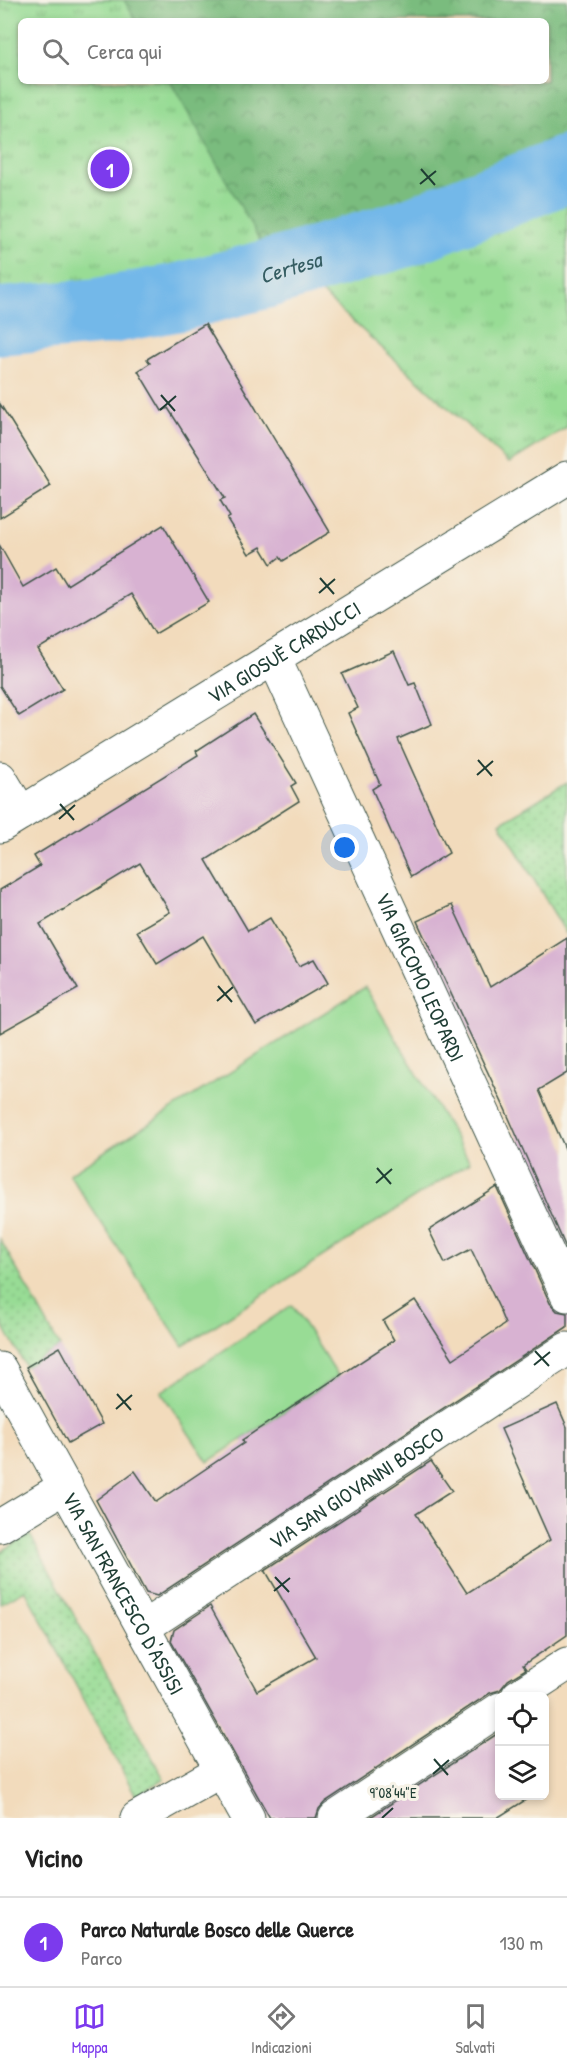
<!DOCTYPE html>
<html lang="it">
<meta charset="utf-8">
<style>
body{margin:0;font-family:"Patrick Hand",sans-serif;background:#f2f2f2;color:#222}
.controls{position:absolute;right:18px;bottom:18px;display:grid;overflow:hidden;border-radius:9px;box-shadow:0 3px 9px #0003}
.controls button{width:54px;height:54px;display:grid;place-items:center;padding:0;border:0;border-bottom:2px solid #e0e0e0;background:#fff;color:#222;font:30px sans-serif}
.you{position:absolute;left:345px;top:848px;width:21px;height:21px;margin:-15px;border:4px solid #fff;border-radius:50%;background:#1a73e8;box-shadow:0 0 0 9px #1a73e833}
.badge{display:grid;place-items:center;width:39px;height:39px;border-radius:50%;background:#7c3aed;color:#fff;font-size:20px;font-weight:700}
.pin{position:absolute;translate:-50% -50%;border:3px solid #fff;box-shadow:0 2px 6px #0006}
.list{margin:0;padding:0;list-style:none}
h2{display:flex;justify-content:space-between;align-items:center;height:78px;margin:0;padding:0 24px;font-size:26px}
h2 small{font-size:20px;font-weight:400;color:#767676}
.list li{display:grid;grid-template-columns:39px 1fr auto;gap:18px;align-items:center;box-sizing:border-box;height:90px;padding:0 24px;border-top:2px solid #e0e0e0}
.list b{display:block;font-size:22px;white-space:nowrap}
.list p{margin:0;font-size:20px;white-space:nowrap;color:#767676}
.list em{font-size:20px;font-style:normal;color:#767676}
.icon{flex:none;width:33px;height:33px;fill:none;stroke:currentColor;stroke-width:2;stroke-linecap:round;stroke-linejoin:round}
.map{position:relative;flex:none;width:567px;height:1818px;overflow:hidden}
.search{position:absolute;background:#fff;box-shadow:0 3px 9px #0003;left:18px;right:18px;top:18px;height:66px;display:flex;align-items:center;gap:15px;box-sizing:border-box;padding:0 21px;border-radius:9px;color:#767676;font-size:22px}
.sheet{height:168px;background:#fff}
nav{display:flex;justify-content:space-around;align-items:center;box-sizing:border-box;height:84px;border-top:2px solid #e0e0e0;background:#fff;font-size:16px;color:#767676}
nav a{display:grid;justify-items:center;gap:3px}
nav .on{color:#7c3aed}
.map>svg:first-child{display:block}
.grass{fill:url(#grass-dots);stroke:#5c8c64;stroke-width:1.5}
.forest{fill:url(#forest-crowns);stroke:#4c7c59;stroke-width:1.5;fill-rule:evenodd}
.park{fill:url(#park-tufts);stroke:#5c8c64;stroke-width:1.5}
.garden{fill:#98dc95;stroke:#5c8c64;stroke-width:1.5}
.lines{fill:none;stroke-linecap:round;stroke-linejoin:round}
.river{stroke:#73b8e9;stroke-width:68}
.building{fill:#d8b2d2}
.minor-casing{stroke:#3f5548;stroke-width:35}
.minor{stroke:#fff;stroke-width:33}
.ticks{fill:none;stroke:#1f3d34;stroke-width:2}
.labels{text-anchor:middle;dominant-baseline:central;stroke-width:6;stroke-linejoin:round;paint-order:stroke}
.street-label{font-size:21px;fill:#1f3d34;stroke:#f7f3e8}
.water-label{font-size:22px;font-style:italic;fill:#345c61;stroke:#f7f3e8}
.ticks-label{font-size:15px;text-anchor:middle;fill:#1f3d34;stroke:#f7f3e8;stroke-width:6;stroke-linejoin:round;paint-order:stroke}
</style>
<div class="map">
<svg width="567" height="1818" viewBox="0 0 567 1818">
<defs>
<pattern id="grass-dots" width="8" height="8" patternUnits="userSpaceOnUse" patternTransform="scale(1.5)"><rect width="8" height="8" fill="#98dc95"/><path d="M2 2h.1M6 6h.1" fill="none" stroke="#7bb47a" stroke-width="1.8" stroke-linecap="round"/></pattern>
<pattern id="forest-crowns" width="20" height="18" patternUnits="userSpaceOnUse" patternTransform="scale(1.5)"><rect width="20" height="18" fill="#7abc7e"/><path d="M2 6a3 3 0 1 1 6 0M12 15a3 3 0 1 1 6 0" fill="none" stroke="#639a68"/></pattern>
<pattern id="park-tufts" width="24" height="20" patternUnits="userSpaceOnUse" patternTransform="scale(1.5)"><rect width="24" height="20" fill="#98dc95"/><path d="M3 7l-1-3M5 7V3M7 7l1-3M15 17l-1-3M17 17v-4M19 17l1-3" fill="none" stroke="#7bb47a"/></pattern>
</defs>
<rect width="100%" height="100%" fill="#f7f3e8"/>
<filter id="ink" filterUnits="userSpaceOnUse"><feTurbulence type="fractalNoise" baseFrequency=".0167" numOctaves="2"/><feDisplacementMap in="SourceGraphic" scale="12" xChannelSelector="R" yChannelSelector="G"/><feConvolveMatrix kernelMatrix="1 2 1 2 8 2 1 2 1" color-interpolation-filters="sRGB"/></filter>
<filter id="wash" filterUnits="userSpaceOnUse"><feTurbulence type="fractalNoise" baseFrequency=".008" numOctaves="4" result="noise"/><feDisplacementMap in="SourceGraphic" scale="24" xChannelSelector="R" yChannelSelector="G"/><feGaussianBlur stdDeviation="1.35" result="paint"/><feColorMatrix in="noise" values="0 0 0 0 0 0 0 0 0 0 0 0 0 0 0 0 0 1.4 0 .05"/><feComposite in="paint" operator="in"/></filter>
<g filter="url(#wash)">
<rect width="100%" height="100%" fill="#f2dbbc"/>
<!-- grass -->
<g class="grass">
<polygon points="567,782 567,935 500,823"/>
<polygon points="0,1239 60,1347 26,1367 0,1320"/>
<polygon points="30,1535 164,1779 136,1796 25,1590 0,1604 0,1552"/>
</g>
<!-- forest -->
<path class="forest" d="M0,0H567V150L460,191L352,226L269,257L158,285L20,303H0ZM21,21H546V81H21Z"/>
<!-- park -->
<g class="park">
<polygon points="0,0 124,0 136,21 21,21 21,81 170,81 269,257 158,285 20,303 0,303"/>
<polygon points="567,191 567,427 509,463 315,287 364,272"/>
</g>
<!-- garden -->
<g class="garden">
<polygon points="365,987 470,1162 183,1346 69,1174"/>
<polygon points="292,1305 338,1376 208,1462 161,1392"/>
</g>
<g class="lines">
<!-- river -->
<path class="river" id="s1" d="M0,321L98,312L180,297L275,272L406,233L567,169"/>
</g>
<g id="blocks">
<!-- building -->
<g class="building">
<polygon points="205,324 330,532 283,561 280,557 271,564 261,547 249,554 227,519 230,517 220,500 225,498 168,408 162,411 138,371 150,363 147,359"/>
<polygon points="0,404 51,486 0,518"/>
<polygon points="163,525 209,602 155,634 131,594 38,649 63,689 19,716 0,686 0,546 23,587 56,567 67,585"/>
<polygon points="394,651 409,685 415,683 432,724 398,739 449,853 411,877 372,789 380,784 348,713 358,708 342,674"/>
<polygon points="253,714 296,783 291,786 299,801 206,860 248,931 270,918 299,966 314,959 328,983 256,1025 203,936 157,964 137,931 170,912 140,863 40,924 78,989 0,1033 0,890 40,866 34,856 198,755 196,751"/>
<polygon points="452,905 490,987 567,938 567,1073 539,1090 567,1153 567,1250 505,1109 417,921"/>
<polygon points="497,1187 550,1303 557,1311 567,1313 567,1327 157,1596 146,1593 96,1500 135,1471 156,1502 244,1443 242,1440 394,1340 383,1321 415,1300 453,1359 505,1324 500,1312 501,1312 471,1249 445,1263 429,1230"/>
<polygon points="60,1347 102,1424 68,1443 26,1367"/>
<polygon points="557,1404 567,1427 567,1635 523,1665 526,1669 508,1680 500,1690 490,1693 325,1802 319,1809 316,1818 270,1818 171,1641 174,1630 210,1606 257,1691 316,1657 265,1570 431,1461 452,1491 416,1514 467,1593 550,1540 501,1429"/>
<polygon points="500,1732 500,1796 532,1796 497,1818 369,1818"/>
</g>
</g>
</g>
<g filter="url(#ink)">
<use href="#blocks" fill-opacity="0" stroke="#3f5548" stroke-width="1.5"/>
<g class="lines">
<!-- minor casing -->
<g class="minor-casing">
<g id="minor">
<path id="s2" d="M274,658L567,1295"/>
<polyline points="0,778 21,813"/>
<path id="s3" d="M0,826L567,478"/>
<path id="s4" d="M0,1369L248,1818"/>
<polyline points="0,1526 66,1486"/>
<path id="s5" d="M144,1627L567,1349"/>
<polyline points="518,1696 567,1664"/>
<polyline points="137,1818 222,1770"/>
<polyline points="335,1818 500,1709"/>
</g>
</g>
<!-- minor -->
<use href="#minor" class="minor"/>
</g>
</g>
<!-- ticks -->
<path class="ticks" d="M421,169L435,185M420,184L436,171M161,395L175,411M160,410L176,396M320,578L334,594M319,593L335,579M478,760L492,776M477,775L493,761M60,804L74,820M59,819L75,805M218,986L232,1002M217,1001L233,987M377,1168L391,1184M376,1183L392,1169M535,1351L549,1366M534,1365L550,1352M117,1394L131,1410M116,1409L132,1395M275,1577L289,1592M274,1591L290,1578M434,1759L448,1775M433,1774L449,1760M382,1818L393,1808"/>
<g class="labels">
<!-- street labels -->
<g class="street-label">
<text stroke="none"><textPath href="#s3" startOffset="333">VIA GIOSUÈ CARDUCCI</textPath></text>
<text stroke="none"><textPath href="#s2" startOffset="351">VIA GIACOMO LEOPARDI</textPath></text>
<text stroke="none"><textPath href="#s5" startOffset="254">VIA SAN GIOVANNI BOSCO</textPath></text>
<text stroke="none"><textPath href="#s4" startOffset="256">VIA SAN FRANCESCO D'ASSISI</textPath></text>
</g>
<!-- water labels -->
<g class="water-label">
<text stroke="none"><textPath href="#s1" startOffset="296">Certesa</textPath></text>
</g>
</g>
<g class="ticks-label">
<text x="393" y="1798">9°08'44"E</text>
</g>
</svg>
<div class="controls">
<button><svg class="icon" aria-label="locate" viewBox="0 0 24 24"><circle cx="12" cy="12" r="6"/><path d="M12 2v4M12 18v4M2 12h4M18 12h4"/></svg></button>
<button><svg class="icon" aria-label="layers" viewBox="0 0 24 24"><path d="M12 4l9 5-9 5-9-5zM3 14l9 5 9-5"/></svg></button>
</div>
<div class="you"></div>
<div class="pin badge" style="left:110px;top:169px">1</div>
<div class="search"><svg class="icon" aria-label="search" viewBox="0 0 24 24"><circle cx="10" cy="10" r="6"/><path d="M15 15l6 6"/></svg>Cerca qui</div>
</div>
<section class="sheet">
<h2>Vicino<small></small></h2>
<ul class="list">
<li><span class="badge">1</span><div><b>Parco Naturale Bosco delle Querce</b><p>Parco</p></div><em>130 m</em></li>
</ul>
</section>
<nav>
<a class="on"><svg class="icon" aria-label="map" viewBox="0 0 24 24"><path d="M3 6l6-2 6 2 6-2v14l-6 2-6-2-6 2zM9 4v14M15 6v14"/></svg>Mappa</a>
<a><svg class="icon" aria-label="directions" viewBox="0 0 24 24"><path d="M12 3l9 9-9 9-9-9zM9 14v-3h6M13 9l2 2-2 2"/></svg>Indicazioni</a>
<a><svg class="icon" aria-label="saved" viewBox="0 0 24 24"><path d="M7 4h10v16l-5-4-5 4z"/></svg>Salvati</a>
</nav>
